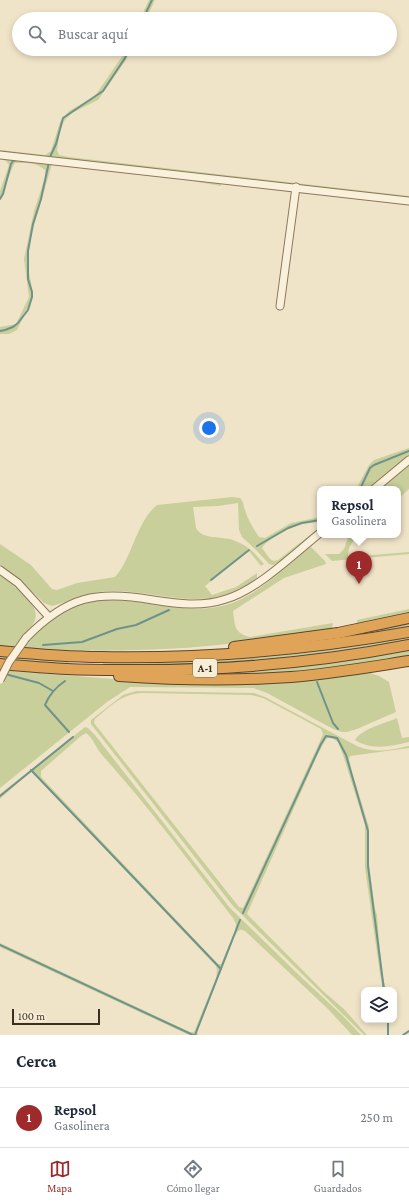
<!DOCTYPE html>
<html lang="es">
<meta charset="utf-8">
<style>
body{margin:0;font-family:"Crimson Pro",serif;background:#f2f2f3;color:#1f2937}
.controls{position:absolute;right:12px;bottom:12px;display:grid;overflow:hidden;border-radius:8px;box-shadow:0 2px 6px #0003}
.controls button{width:36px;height:36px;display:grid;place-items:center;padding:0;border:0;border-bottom:1px solid #e0e1e3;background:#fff;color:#1f2937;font:20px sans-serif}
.scale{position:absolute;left:12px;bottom:10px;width:88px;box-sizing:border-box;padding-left:4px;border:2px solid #3d2e20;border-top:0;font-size:11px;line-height:14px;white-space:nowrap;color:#3d2e20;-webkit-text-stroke:3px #f7eed8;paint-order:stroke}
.you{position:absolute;left:209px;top:428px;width:14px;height:14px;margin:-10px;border:3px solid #fff;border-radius:50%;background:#1a73e8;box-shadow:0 0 0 6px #1a73e833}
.badge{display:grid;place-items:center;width:26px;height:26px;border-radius:50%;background:#9e2a2b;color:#fff;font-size:13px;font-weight:700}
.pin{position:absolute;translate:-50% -33px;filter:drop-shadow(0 1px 2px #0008)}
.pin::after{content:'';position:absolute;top:21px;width:14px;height:12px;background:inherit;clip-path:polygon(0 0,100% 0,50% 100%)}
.popup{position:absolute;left:317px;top:486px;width:84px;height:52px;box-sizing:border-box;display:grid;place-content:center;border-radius:8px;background:#fff;filter:drop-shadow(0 1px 3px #0005);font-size:13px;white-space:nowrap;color:#747a83}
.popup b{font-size:15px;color:#1f2937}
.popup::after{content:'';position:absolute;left:50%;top:100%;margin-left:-8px;border:8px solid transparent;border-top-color:#fff}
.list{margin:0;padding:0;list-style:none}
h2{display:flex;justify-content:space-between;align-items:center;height:52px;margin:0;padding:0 16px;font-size:17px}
h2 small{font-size:13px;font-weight:400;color:#747a83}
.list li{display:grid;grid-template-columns:26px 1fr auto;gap:12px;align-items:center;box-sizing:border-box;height:60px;padding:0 16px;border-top:1px solid #e0e1e3}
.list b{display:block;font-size:15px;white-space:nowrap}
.list p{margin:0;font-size:13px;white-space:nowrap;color:#747a83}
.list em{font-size:13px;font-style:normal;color:#747a83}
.icon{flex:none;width:22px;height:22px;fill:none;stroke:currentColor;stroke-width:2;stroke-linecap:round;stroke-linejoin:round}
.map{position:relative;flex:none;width:409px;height:1035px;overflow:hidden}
.search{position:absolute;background:#fff;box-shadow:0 2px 6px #0003;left:12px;right:12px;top:12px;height:44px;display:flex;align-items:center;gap:10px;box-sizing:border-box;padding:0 14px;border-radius:22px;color:#747a83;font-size:15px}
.sheet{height:112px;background:#fff}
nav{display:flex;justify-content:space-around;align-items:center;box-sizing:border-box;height:56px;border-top:1px solid #e0e1e3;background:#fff;font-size:11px;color:#747a83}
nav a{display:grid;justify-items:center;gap:2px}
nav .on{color:#9e2a2b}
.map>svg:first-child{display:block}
.green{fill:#c9cf9b;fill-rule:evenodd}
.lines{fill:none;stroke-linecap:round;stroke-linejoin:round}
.stream{stroke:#6f938a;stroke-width:2}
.minor-casing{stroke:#8d765c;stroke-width:9}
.highway-casing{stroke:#5b4430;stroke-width:12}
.minor{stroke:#faf1dc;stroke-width:7}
.highway{stroke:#e0a458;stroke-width:10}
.minor-bridge-casing{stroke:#8d765c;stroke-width:9;stroke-linecap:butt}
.minor-bridge{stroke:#faf1dc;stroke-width:7}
.labels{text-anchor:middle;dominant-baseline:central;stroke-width:3;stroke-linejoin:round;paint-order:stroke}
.shield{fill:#f7eed8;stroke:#756857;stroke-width:1}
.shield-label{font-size:11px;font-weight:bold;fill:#3d2e20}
</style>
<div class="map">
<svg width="409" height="1035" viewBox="0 0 409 1035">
<rect width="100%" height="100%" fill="#f0e4c8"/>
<!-- green -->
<g class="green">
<polygon points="149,0 155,0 146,19 140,19"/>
<polygon points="127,49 131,49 126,60 98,100 72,113 64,121 60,131 57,150 59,155 69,157 409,196 409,198 0,153 0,150 45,155 51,151 60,122 69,111 95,96"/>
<path d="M0,156L222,181L221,186L175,178L52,164L30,239L27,262L33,293L31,301L17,330L9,334H0V327L16,324L29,297L24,259L34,211L45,178V170C36,162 27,163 15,163L13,166L0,200V191L9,165L6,161L0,159Z"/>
<polygon points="409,448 409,457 369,489 356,489 369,465 374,460"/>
<polygon points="409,464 409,489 398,499 398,489 378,489"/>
<path d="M232,497L240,498C244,502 243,506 245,510C248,520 253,528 259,537L265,538L291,523L320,517V521C314,523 308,523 301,524C292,527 266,540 262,548L270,559L274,561L278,560L320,527V529L279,562L273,565L269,564L257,551L242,537L239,530L238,503L218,506L193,507L196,528C202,540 222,536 233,540C247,545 255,553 264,564L261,566L249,551L205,586L212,595L236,587L257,573V578C205,616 167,591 111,591C90,591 72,601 52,606L44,603L23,583L0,565V544L31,565L52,589L57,590L77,583L115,577C133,557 136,522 157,505Z"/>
<polygon points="349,535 357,535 349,548 348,557 409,552 409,554 332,561 325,554 339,554 344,549"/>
<path d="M311,547L325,561L326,564L284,578L233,611C235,626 234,633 250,637L333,623L332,628L327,631C297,635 267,639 237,643C159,652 78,653 0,646V574C8,580 15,587 22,593C37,608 43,618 23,635L30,641C37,632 45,625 54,618C112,576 169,623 229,604C245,599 266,585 278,573C288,564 297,551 311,547Z"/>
<polygon points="409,609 409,614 357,625 357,620"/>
<polygon points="409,621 409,626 358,635 309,640"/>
<path d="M409,636V640C338,652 266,661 194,664C164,666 133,667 103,664V663Z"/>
<path d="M409,650V658L300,673L181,676V674C257,673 333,661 409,650Z"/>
<polygon points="0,656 68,662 69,663 55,664 0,660"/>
<polygon points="0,670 139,681 294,681 370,673 379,676 389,682 396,712 357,729 347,732 342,732 333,729 267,693 253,688 130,687 107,702 0,788"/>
<path d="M136,691L254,693L265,697L357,746C376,754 389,750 409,746V748L350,756L349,759L352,772L369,827V865L375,909L377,915L382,973L386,990H383L380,974L365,868V825L343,755L338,742L330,737L326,739L317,756L247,914L323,991L344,1009L367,1035H364L233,906L91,724V720L123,695ZM142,693L251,695L263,698L321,729L323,734L316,750L243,908L239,907L94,723L95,719C110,707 121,694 142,693Z"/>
<path d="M397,718L402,738L409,737V742C391,746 372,751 355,740C361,729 386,723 397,718Z"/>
<path d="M85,727L88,728L95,735L230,908L302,978L342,1015L361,1035H352L328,1009L245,931C239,928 238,931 235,936L197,1031L198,1035H189L0,947V943L190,1032H194L216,978L217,970L216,966L31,771L0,799V794ZM86,733C93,738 96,748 102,755C149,807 190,863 233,918L236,924L235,931L221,964H218L41,777V771L81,736Z"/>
</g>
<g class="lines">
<!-- stream -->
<g class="stream">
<polyline points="143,19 152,0"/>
<polyline points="50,157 56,144 63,118 103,91 125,58 129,49"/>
<polyline points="0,199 3,194 11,164 13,161 17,160"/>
<polyline points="0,331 5,330 13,327 18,323 28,310 32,297 32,292 28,279 28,251 33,224 41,199 49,162"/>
<polyline points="360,489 370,468 374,465 409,451"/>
<polyline points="257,546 288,528 302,523 320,520"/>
<polyline points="211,580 249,550"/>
<polyline points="43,645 82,642 117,629 136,625 169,610"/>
<polyline points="5,674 39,683 53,691"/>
<path d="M65,681C56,687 49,695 45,705L69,732"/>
<polyline points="317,682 333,723 338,729"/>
<polyline points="31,770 221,969"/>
<polyline points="0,796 73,737"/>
<polyline points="243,913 321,744 326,736 337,738 346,755 368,831 368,866 384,990"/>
<polyline points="0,945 193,1035"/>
<polyline points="388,1020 388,1035"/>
<polyline points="195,1035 240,920"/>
<polyline points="403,1035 409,1031"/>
</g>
<!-- minor casing -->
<g class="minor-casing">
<g id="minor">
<polyline points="0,155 409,201"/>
<polyline points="280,306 296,187"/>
<polyline points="374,489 409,460"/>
<polyline points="0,570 18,583 49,617"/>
<path d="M26,638C67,596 97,590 153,600C178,604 202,607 226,599C257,590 294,554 320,533"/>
</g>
</g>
<!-- highway casing -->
<g class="highway-casing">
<g id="highway">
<polyline points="234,647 338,633 409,618"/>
<path d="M0,651C33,654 67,657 100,657C204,659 307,650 409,632"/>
<path d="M0,664C22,666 44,668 67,669C86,670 105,670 125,670C219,671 316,663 409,645"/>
<path d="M119,676C176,680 234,681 291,677C330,674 370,667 409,661"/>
</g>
</g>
<!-- minor -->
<use href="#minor" class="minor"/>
<!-- highway -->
<use href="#highway" class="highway"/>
<!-- minor-bridge casing -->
<g class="minor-bridge-casing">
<polyline id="minor-bridge" points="0,680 9,662 26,638"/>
</g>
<!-- minor-bridge -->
<use href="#minor-bridge" class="minor-bridge"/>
</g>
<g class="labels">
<!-- shield labels -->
<rect class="shield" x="193" y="659" width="24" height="18" rx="3"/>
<g class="shield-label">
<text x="205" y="668">A-1</text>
</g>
</g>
</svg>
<div class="controls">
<button><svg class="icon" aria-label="layers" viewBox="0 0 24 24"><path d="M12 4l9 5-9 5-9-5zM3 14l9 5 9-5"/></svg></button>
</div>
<div class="scale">100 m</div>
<div class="you"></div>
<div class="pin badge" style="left:359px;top:584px">1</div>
<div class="popup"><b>Repsol</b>Gasolinera</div>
<div class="search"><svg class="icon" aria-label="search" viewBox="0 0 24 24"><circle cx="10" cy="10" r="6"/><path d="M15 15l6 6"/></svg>Buscar aquí</div>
</div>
<section class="sheet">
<h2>Cerca<small></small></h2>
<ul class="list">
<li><span class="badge">1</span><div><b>Repsol</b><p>Gasolinera</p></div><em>250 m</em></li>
</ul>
</section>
<nav>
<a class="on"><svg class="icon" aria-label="map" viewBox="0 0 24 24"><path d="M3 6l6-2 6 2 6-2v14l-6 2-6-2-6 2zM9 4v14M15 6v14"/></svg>Mapa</a>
<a><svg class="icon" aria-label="directions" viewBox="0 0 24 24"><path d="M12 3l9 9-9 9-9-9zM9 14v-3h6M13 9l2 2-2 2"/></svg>Cómo llegar</a>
<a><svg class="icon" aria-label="saved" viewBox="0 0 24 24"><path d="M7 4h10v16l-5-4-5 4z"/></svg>Guardados</a>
</nav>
